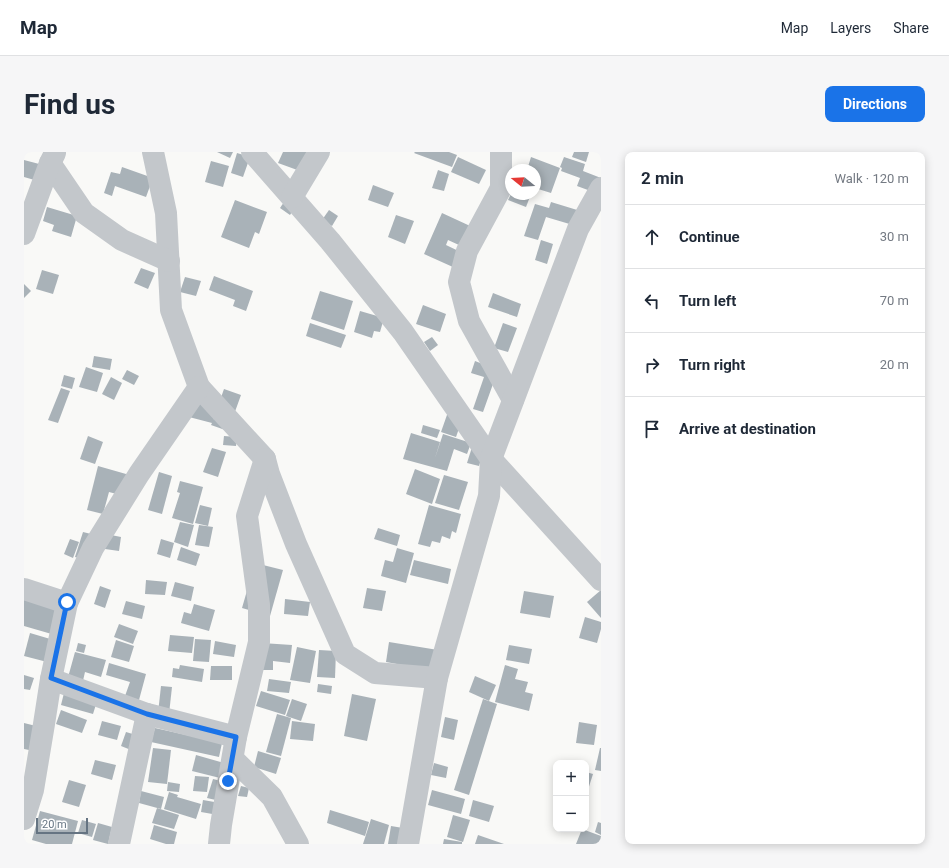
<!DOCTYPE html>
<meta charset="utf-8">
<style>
body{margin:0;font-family:Roboto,sans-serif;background:#f6f6f7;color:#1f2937}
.controls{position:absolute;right:12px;bottom:12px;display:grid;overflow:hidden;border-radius:8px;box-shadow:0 2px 10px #0003}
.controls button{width:36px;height:36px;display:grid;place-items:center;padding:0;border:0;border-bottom:1px solid #e0e1e3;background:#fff;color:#1f2937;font:20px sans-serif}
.compass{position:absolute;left:481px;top:12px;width:36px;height:36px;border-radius:50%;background:#fff;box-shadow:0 2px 10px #0003;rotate:288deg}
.scale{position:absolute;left:12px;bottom:10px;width:52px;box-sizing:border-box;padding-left:4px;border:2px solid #657482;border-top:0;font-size:11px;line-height:14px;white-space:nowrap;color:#657482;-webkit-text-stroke:3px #fff;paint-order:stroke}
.stop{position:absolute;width:12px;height:12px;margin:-9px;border:3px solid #1a73e8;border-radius:50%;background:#fff}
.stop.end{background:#1a73e8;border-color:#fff;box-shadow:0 1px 4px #0008}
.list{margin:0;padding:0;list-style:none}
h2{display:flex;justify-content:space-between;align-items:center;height:52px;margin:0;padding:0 16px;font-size:17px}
h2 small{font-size:13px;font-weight:400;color:#747a83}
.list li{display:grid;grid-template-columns:26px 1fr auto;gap:12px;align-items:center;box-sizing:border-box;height:64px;padding:0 16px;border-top:1px solid #e0e1e3}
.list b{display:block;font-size:15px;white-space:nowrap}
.list em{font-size:13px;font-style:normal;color:#747a83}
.icon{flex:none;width:22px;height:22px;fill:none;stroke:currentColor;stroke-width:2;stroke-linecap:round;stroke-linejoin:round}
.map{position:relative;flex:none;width:577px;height:692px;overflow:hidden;border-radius:8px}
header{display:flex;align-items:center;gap:24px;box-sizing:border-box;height:56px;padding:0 20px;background:#fff;border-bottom:1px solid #e0e1e3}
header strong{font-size:19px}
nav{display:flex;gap:22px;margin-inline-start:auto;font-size:14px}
.intro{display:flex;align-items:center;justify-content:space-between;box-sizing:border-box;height:96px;padding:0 24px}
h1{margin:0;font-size:28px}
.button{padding:10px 18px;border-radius:8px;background:#1a73e8;color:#fff;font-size:14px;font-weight:700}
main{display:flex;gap:24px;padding:0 24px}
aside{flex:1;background:#fff;border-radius:8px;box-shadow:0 2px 10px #0003}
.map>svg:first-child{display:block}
.building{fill:#a9b2b8}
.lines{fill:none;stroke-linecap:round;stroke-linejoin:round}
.minor{stroke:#c3c7cb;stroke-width:22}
.route{stroke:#1a73e8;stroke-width:5}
</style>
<header>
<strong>Map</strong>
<nav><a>Map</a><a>Layers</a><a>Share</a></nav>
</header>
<div class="intro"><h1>Find us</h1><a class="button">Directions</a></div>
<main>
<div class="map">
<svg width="577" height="692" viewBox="0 0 577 692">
<rect width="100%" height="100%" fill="#f9f9f7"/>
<!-- building -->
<g class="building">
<polygon points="193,0 209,0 206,6"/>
<polygon points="259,0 283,0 276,19 254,11"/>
<polygon points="391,0 425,0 433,3 428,15 390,1"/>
<polygon points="550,0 565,0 562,10 548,5"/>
<polygon points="213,1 226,5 219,25 207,21"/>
<polygon points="434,5 462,18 455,32 427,20"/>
<polygon points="507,5 536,16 527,41 511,36 515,26 511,24 511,18 503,18"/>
<polygon points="540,5 561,12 559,19 577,26 572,41 553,34 556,26 537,19 538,16 536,15"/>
<polygon points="0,8 19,13 14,29 0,25"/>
<polygon points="187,9 205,14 199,35 181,30"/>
<polygon points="98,15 129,26 122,45 91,34 88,44 80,41 87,20 96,22"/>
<polygon points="414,18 425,22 420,39 408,36"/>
<polygon points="349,33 370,41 364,55 344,48"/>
<polygon points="487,42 507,42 502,55 484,48"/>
<polygon points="262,47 272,53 266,63 256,56"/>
<polygon points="211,48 243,60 235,82 231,80 225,96 197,85"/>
<polygon points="527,50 563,61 559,76 522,65 514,88 500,84 511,52 525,56"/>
<polygon points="23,55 53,64 47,85 28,79 30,73 19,69"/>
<polygon points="305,58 314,64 308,74 298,68"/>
<polygon points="418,61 457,79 448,99 424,88 422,93 447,105 440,120 400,102"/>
<polygon points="372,63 390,69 381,92 364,85"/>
<polygon points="517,88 529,92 523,112 511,108"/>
<polygon points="117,116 131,121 124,137 110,131"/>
<polygon points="18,118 35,123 29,142 12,137"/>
<polygon points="190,124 229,139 222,159 209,154 211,148 185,138"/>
<polygon points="161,125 177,129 172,144 156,140"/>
<polygon points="0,132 7,139 0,146"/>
<polygon points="296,139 329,149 320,178 287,167"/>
<polygon points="469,141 497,152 493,165 464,155"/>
<polygon points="399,153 422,162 416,180 392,172"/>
<polygon points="336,159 360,166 356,180 350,179 348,186 330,180"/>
<polygon points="286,171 322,183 317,196 282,184"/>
<polygon points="479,171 493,176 484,200 470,196"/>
<polygon points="408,185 414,193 406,199 400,190"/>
<polygon points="70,204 88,207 86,218 68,215"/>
<polygon points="451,209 474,218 459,260 449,257 460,225 447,221"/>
<polygon points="62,215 79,221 73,240 55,235"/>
<polygon points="103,218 115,224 110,233 98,227"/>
<polygon points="40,223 51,226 48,237 37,234"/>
<polygon points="87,225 98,231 90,248 78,242"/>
<polygon points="37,236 46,239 34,271 24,268"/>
<polygon points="200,237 217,243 204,279 187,273 188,271 165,265 170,248 192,255 189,268"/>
<polygon points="424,260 439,265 432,285 417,280"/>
<polygon points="399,273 416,278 413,286 397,281"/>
<polygon points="387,281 416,290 411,306 419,282 447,291 443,302 430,297 423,319 379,307"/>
<polygon points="64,284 79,290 71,312 56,307"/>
<polygon points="200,284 213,285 212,294 199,293"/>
<polygon points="449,292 461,295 455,314 443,311"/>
<polygon points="188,296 202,300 194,325 179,320"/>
<polygon points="74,314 109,324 104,345 85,340 79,362 63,358"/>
<polygon points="391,317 416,327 408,352 382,342"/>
<polygon points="135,320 148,324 138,362 124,358"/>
<polygon points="420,323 444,330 435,358 411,351"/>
<polygon points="156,329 179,335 169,372 148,366 156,341 153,340"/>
<polygon points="176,353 188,356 184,374 171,371"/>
<polygon points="405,353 437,362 432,381 428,379 426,387 418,384 416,391 408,389 406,395 394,392"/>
<polygon points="156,370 170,373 164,395 150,390"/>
<polygon points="175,373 189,375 185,395 171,393"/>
<polygon points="354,376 376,383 373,394 350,387"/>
<polygon points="59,380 75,384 67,410 51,405"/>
<polygon points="77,381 97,385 95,399 74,396"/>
<polygon points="46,387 55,390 49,406 40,402"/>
<polygon points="137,387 150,391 146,406 133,402"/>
<polygon points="157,395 176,402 172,414 153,408"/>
<polygon points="373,396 390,401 382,431 357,424 361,408 369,410"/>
<polygon points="390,408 427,417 424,432 386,423"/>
<polygon points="231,411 259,418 246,464 218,456"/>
<polygon points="122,428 143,430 141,443 121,442"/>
<polygon points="151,430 170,435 167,449 147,444"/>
<polygon points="76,434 87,438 81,456 70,452"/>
<polygon points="343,436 362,439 358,459 339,456"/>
<polygon points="577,438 577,466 563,450"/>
<polygon points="500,439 530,444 526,466 496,461"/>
<polygon points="0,445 39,456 31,483 0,474"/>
<polygon points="261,447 286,450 284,464 260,462"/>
<polygon points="102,449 121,454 118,467 98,462"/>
<polygon points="170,452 191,458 185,479 157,471 160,460 167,462"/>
<polygon points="561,465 577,470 577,477 573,491 555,486"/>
<polygon points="95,472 114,479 109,492 90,485"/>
<polygon points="6,481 33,489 27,511 0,504"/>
<polygon points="146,483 170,485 168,501 144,499"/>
<polygon points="171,487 187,488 185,510 169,509"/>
<polygon points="92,488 110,494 105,510 87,505"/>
<polygon points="191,489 212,493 210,505 189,502"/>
<polygon points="365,490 414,498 411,519 362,510"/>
<polygon points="54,491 62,493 60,501 52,499"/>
<polygon points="238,491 268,493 266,511 249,509 249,518 235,518"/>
<polygon points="485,493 508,497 505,512 482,508"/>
<polygon points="273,495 292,499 286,531 266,528"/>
<polygon points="295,498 312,499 311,526 293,525"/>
<polygon points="51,500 82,508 77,525 61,520 58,533 43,529"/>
<polygon points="85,511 122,522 115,548 101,544 106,530 82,523"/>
<polygon points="156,513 180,517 178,530 148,525 149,516 155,517"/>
<polygon points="481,513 494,517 491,527 504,530 501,540 509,542 505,559 471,550"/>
<polygon points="187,514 208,514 208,528 186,528"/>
<polygon points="0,523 10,526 6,538 0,537"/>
<polygon points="451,524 472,533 465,549 445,540"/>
<polygon points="245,527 267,530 265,541 243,539"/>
<polygon points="294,532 308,534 307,542 293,540"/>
<polygon points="137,534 148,535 145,562 134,561"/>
<polygon points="41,537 74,546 69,562 37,553"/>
<polygon points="237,539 266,548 261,563 232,554"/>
<polygon points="328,542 352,547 343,589 320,584"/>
<polygon points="268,547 283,552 277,569 262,564"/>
<polygon points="459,547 473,552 445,643 430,638"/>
<polygon points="37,558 63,568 58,581 32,572"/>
<polygon points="253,562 267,566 257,604 242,600"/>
<polygon points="421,565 434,568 430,588 417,585"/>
<polygon points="78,569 97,574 93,588 74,583"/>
<polygon points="268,569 291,572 289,589 266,587"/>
<polygon points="555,570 573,573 570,593 552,591"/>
<polygon points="0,571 12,574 5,598 0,597"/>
<polygon points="131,576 198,591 195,605 127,590"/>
<polygon points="102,580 112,583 107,598 97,594"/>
<polygon points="129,596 147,598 143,632 124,630"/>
<polygon points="576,596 577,596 577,619 571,618"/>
<polygon points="234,599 257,606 252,622 230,615"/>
<polygon points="172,603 200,611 196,626 168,619"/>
<polygon points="71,608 92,613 88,628 67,622"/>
<polygon points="410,611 424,615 422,626 407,623"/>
<polygon points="562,620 569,622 562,644"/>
<polygon points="171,624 185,625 183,640 169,639"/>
<polygon points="189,627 201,630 196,649 183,646"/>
<polygon points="45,628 62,633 55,655 38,650"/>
<polygon points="144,630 156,632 155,640 143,639"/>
<polygon points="217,634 225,636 223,645 214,644"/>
<polygon points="408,638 441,647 437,662 404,653"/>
<polygon points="117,639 140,645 137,657 115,651"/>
<polygon points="145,640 154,643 153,645 177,652 172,667 140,657"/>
<polygon points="179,648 196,651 194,663 177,660"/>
<polygon points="449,648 470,654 465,670 445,664"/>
<polygon points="133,656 155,663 150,677 128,671"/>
<polygon points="306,658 345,670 341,684 303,671"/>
<polygon points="16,659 54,669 48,692 22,692 8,688"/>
<polygon points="429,663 446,668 439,690 423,685"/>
<polygon points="347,667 365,673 360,692 339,692"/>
<polygon points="58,668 72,672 68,685 54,681"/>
<polygon points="574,670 577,671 577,683 571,680"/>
<polygon points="74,671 88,675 84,692 69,688"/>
<polygon points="130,673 153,680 150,692 142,692 126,687"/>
<polygon points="367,674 385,677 383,692 364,692"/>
<polygon points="558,677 577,684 577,692 552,692"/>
<polygon points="454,683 480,692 451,692"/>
<polygon points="420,687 438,690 438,692 419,692"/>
</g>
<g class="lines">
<!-- minor -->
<g class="minor">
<polyline points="129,0 142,61 147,158 175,235 241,307 245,322 272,392 321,502 351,521 413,526"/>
<polyline points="228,0 306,89 379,180 467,307 577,428"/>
<polyline points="477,0 477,36 443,99 435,130 445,169 489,248"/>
<polyline points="26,11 60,61 98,88 145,109"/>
<polyline points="268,45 295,0"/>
<polyline points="0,82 26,11 31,1"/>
<polyline points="0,437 43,451"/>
<polyline points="27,527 123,562 212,585"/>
<polyline points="209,607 248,645 274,692"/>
<polyline points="0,667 9,638 20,572 27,527 43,451 69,396 115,322 175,235"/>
<polyline points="95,692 123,562"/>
<polyline points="195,692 197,673 212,585 235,490 235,453 223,364 241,307"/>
<polyline points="384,692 413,526 465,344 467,307 554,77 577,36"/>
</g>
</g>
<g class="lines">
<!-- route -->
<polyline class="route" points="43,450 27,526 123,562 212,585 204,629"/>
</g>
</svg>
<div class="controls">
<button>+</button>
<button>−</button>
</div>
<svg class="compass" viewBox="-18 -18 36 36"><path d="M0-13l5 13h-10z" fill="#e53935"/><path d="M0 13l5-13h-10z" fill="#747a83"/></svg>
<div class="scale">20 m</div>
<div class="stop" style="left:43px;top:450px"></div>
<div class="stop end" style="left:204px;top:629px"></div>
</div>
<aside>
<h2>2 min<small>Walk · 120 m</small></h2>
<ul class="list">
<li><svg class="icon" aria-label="ahead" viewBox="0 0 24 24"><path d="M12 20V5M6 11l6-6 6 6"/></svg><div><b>Continue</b></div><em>30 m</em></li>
<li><svg class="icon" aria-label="left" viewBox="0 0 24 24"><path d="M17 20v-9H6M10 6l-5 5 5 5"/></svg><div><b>Turn left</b></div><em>70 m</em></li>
<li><svg class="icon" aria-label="right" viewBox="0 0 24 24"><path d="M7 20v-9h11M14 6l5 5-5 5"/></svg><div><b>Turn right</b></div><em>20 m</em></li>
<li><svg class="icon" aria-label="arrive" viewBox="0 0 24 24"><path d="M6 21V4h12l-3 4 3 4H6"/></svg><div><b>Arrive at destination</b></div></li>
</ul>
</aside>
</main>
